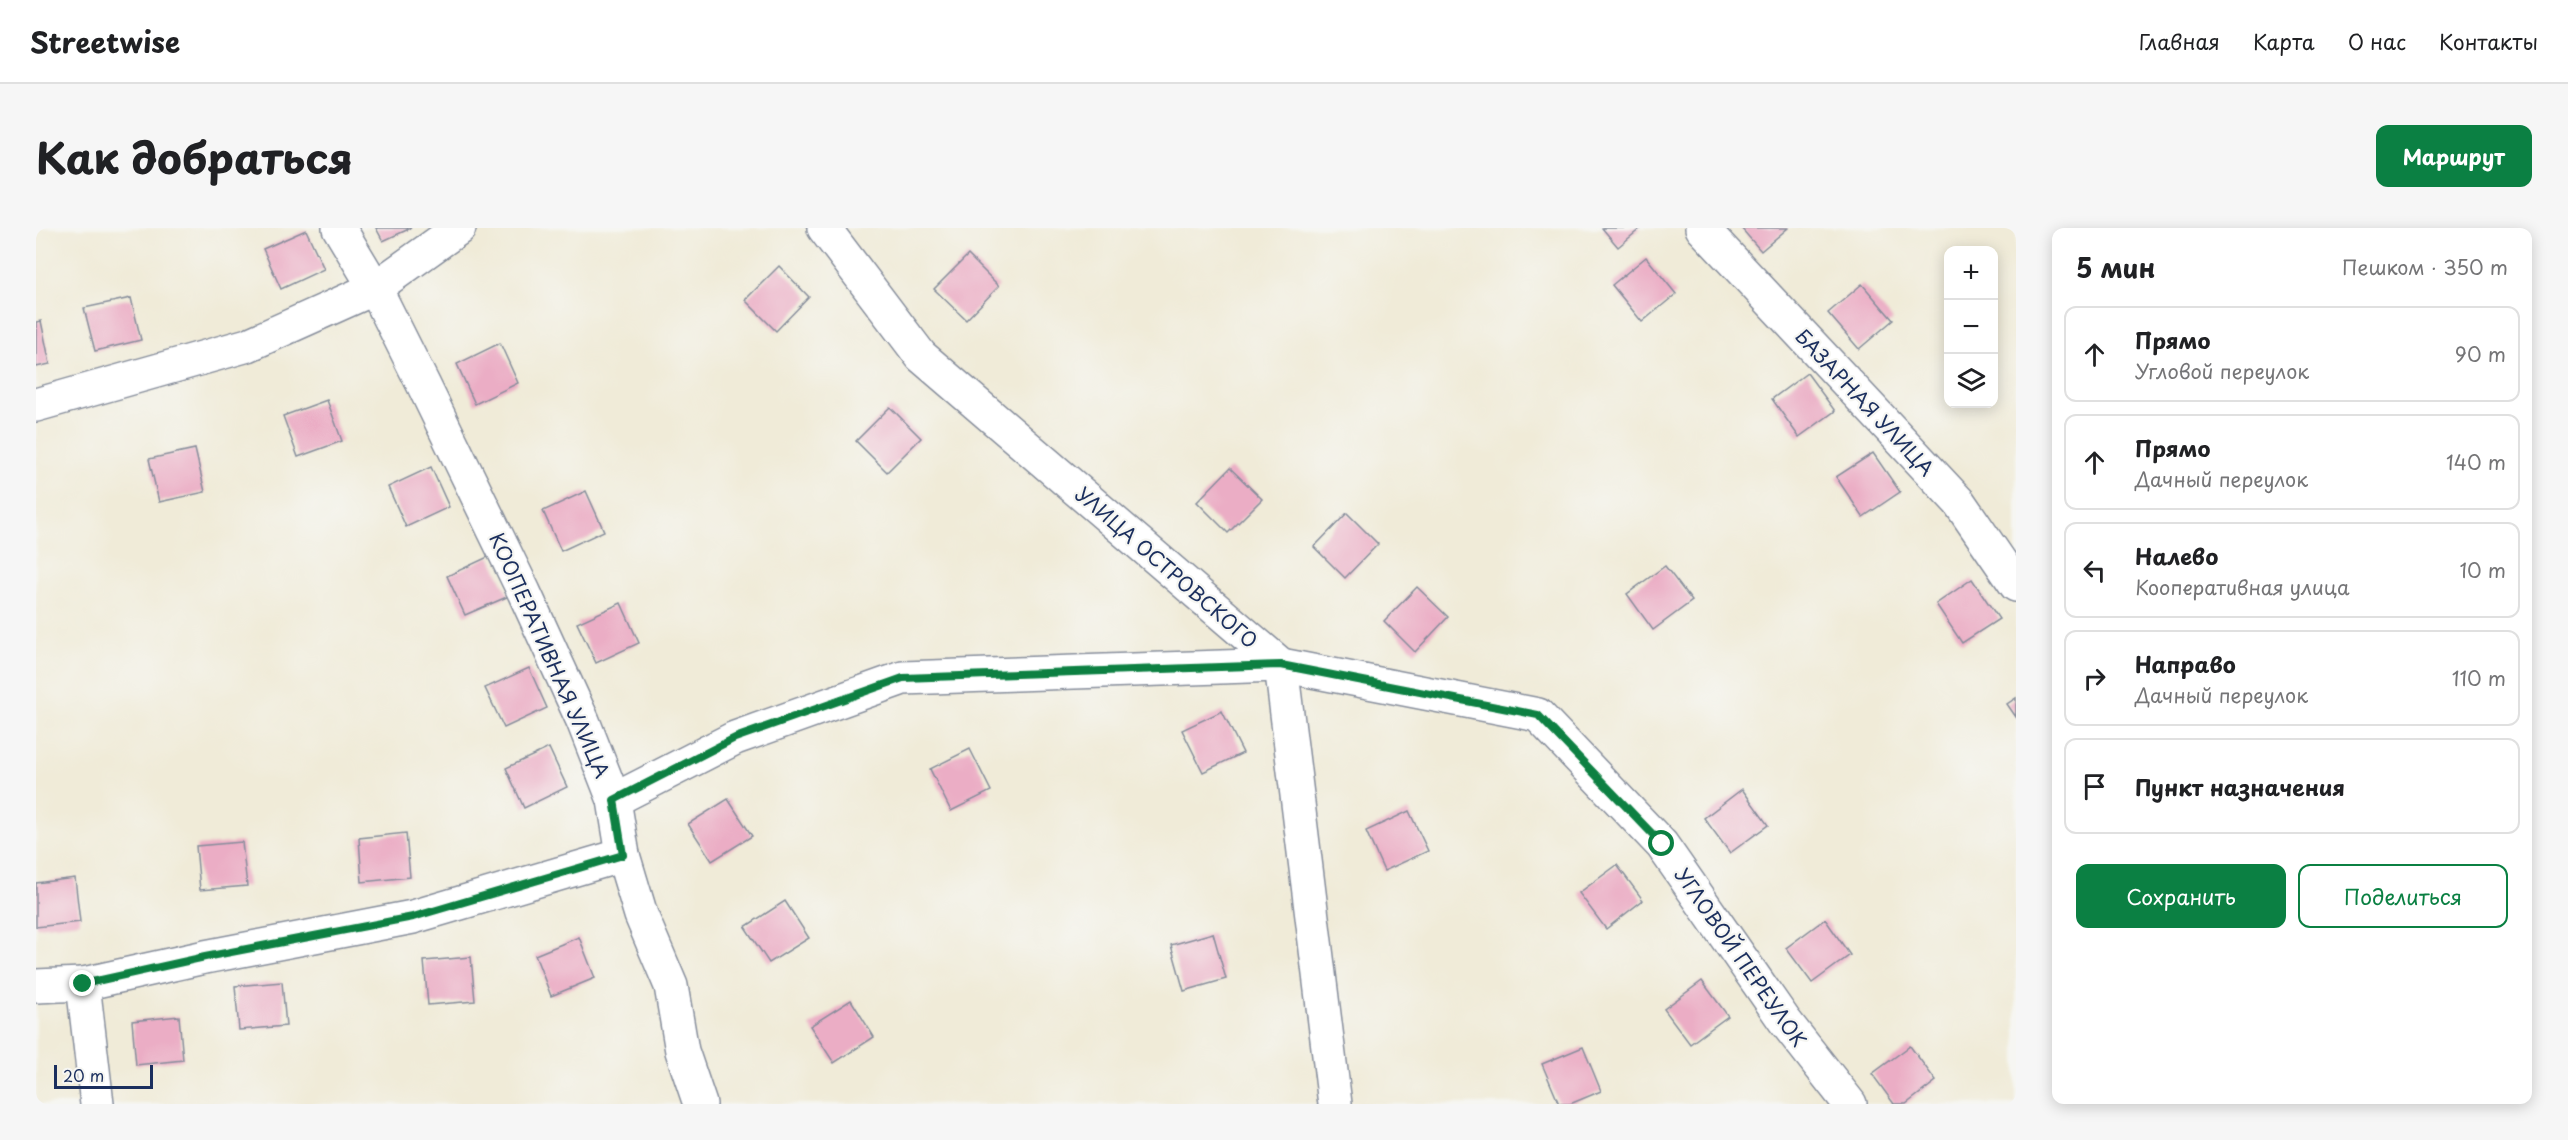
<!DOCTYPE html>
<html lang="ru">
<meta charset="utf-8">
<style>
body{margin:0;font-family:"Playpen Sans",sans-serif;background:#f6f6f6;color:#202124}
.controls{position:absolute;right:18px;top:18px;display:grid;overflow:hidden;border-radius:12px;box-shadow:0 3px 15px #0003}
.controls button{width:54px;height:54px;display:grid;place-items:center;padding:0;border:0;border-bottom:2px solid #e0e0e0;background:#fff;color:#202124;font:30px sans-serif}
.scale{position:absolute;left:18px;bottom:15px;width:99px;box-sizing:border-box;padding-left:6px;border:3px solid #1b2f5e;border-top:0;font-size:16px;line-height:21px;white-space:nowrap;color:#1b2f5e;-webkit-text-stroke:4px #f6f6f2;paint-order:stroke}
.stop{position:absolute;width:18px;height:18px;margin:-14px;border:4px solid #0b8043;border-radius:50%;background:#fff}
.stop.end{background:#0b8043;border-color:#fff;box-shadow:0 2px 6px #0008}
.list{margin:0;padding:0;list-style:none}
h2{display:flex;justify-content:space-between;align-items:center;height:78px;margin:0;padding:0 24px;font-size:26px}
h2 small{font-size:20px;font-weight:400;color:#757577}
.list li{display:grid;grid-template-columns:39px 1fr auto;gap:18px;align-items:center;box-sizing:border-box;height:96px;margin:0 12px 12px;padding:0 12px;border:2px solid #e0e0e0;border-radius:12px}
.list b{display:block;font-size:22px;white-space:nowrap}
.list p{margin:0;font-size:20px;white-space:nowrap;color:#757577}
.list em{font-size:20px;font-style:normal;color:#757577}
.actions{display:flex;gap:12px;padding:18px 24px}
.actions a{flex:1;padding:14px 0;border:2px solid #0b8043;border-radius:12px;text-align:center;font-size:21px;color:#0b8043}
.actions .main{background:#0b8043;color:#fff}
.icon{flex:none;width:33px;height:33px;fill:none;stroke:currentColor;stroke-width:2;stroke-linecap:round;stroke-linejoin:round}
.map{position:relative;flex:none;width:1980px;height:876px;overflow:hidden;border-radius:12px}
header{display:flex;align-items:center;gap:36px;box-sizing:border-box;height:84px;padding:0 30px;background:#fff;border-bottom:2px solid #e0e0e0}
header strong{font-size:28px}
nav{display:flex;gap:33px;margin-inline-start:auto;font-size:21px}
.intro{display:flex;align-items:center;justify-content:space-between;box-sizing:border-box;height:144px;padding:0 36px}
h1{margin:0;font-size:42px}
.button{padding:15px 27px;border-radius:12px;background:#0b8043;color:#fff;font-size:21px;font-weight:700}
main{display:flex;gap:36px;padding:0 36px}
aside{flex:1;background:#fff;border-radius:12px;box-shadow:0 3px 15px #0003}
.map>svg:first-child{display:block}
.building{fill:#ebadc5}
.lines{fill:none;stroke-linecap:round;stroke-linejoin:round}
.minor-casing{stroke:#868d9b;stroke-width:36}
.minor{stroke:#fff;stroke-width:33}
.route{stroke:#0b8043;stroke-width:8}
.labels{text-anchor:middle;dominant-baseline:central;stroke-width:4.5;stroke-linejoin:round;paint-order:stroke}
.street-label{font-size:20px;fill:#1b2f5e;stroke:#f6f6f2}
</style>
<header>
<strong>Streetwise</strong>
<nav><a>Главная</a><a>Карта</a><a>О нас</a><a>Контакты</a></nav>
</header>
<div class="intro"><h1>Как добраться</h1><a class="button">Маршрут</a></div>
<main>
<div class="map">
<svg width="1980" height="876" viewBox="0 0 1980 876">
<rect width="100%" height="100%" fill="#f6f6f2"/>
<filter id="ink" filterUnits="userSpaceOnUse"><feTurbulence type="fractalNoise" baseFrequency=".0167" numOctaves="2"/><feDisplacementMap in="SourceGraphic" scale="12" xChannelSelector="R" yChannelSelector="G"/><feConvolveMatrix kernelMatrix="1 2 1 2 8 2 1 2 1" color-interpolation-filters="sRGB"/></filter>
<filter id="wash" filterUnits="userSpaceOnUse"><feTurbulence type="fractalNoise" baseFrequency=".008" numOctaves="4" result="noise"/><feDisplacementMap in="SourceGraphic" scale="24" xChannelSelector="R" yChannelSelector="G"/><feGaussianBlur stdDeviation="1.35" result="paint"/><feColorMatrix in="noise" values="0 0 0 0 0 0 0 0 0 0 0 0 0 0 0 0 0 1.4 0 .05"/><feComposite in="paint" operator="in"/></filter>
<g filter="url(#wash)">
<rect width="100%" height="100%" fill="#f0ebd8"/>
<g id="blocks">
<!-- building -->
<g class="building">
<polygon points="340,0 375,0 347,13"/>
<polygon points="1566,0 1605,0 1582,19"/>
<polygon points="1705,0 1752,0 1725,23"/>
<polygon points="270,2 288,41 245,61 227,21"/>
<polygon points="932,27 963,58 930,92 898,61"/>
<polygon points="1610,29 1640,66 1606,94 1576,57"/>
<polygon points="743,38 773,69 740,103 709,72"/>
<polygon points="1826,56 1857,92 1823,121 1792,85"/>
<polygon points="95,70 105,112 59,123 48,80"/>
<polygon points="5,93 14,136 0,139 0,94"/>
<polygon points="464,115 482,155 439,176 421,136"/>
<polygon points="1771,145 1799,183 1763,209 1736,171"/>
<polygon points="291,172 306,213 262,229 247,188"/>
<polygon points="854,179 885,210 851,244 820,213"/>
<polygon points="159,221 169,264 123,274 113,231"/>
<polygon points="1837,225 1864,264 1827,289 1800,249"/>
<polygon points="395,239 413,279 370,299 352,259"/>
<polygon points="1194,240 1226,271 1192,305 1161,274"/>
<polygon points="550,263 568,303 525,323 507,283"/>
<polygon points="1311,285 1342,316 1309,350 1278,319"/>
<polygon points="454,328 473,368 429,387 411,348"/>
<polygon points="1629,338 1656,373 1617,402 1591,366"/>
<polygon points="1936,351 1963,391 1926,415 1900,376"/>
<polygon points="1381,359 1412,389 1379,424 1348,393"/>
<polygon points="585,375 603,415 560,435 541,395"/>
<polygon points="493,440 511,480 468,500 449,460"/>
<polygon points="1980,470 1980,489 1971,476"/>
<polygon points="1186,483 1207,525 1167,544 1146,502"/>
<polygon points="513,520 531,559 488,580 470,540"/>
<polygon points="934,521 955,563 915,583 894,541"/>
<polygon points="1706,561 1732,597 1694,625 1668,590"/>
<polygon points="692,571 716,608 676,633 652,596"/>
<polygon points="1373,583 1392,623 1348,643 1330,603"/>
<polygon points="370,605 374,649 326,654 323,610"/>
<polygon points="206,614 211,658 164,662 160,618"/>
<polygon points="1581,637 1607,672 1570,701 1543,665"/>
<polygon points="39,650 44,694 0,699 0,655"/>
<polygon points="749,673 773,710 733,735 709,699"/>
<polygon points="1789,691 1814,727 1776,755 1750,720"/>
<polygon points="1177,705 1190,751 1148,763 1135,717"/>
<polygon points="543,709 559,750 515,768 499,727"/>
<polygon points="435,729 439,773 392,777 388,733"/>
<polygon points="1666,753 1692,788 1654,816 1628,781"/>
<polygon points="246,754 250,798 203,802 199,758"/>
<polygon points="815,772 838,809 798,835 774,798"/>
<polygon points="143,788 147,832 100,837 96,793"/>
<polygon points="1874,818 1900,853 1870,876 1858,876 1836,846"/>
<polygon points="1547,819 1565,863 1534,876 1523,876 1506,836"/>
</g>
</g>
</g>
<g filter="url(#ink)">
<use href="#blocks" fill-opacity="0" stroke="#868d9b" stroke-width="1.5"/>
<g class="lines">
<!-- minor casing -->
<g class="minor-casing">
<g id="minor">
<polyline points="303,0 339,60 388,158 488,364 547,493 578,572 587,627 605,687 635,758 646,823 664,876"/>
<polyline points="788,0 885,128 1245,437 1299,876"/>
<polyline points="1666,0 1923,274 1980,357"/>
<polyline points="0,177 212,117 339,60 423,0"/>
<polyline points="578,572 699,510 867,450 1245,437 1502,487 1626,617 1748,792 1814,876"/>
<polyline points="47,756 61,876"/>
<polyline points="0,758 47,756 169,729 377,689 587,627"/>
</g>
</g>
<!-- minor -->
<use href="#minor" class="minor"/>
</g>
</g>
<g class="lines" filter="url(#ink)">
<!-- route -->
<polyline class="route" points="47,756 169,729 377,689 587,627 578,572 699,510 867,450 1245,437 1502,487 1626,616"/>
</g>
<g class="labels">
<!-- street labels -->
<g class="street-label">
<text transform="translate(1829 174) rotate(47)">БАЗАРНАЯ УЛИЦА</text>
<text transform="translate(1131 339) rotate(41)">УЛИЦА ОСТРОВСКОГО</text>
<text transform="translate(514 427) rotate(66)">КООПЕРАТИВНАЯ УЛИЦА</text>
<text transform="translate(1705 729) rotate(55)">УГЛОВОЙ ПЕРЕУЛОК</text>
</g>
</g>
</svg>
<div class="controls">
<button>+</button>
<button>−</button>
<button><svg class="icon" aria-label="layers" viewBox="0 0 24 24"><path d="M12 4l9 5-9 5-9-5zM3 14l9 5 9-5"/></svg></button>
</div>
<div class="scale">20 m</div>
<div class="stop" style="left:1626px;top:616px"></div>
<div class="stop end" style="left:47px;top:756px"></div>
</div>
<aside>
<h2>5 мин<small>Пешком · 350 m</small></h2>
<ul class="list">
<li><svg class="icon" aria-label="ahead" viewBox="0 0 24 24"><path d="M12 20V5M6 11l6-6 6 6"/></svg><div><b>Прямо</b><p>Угловой переулок</p></div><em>90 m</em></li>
<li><svg class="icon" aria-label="ahead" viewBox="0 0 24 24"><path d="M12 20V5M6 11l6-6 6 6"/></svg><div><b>Прямо</b><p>Дачный переулок</p></div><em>140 m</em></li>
<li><svg class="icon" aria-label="left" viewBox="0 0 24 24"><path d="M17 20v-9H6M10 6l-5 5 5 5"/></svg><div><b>Налево</b><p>Кооперативная улица</p></div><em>10 m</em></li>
<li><svg class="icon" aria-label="right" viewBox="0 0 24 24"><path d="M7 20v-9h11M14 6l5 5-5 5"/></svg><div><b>Направо</b><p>Дачный переулок</p></div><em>110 m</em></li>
<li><svg class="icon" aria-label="arrive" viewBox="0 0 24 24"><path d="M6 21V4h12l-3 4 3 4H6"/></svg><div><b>Пункт назначения</b></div></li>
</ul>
<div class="actions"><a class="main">Сохранить</a><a>Поделиться</a></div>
</aside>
</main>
